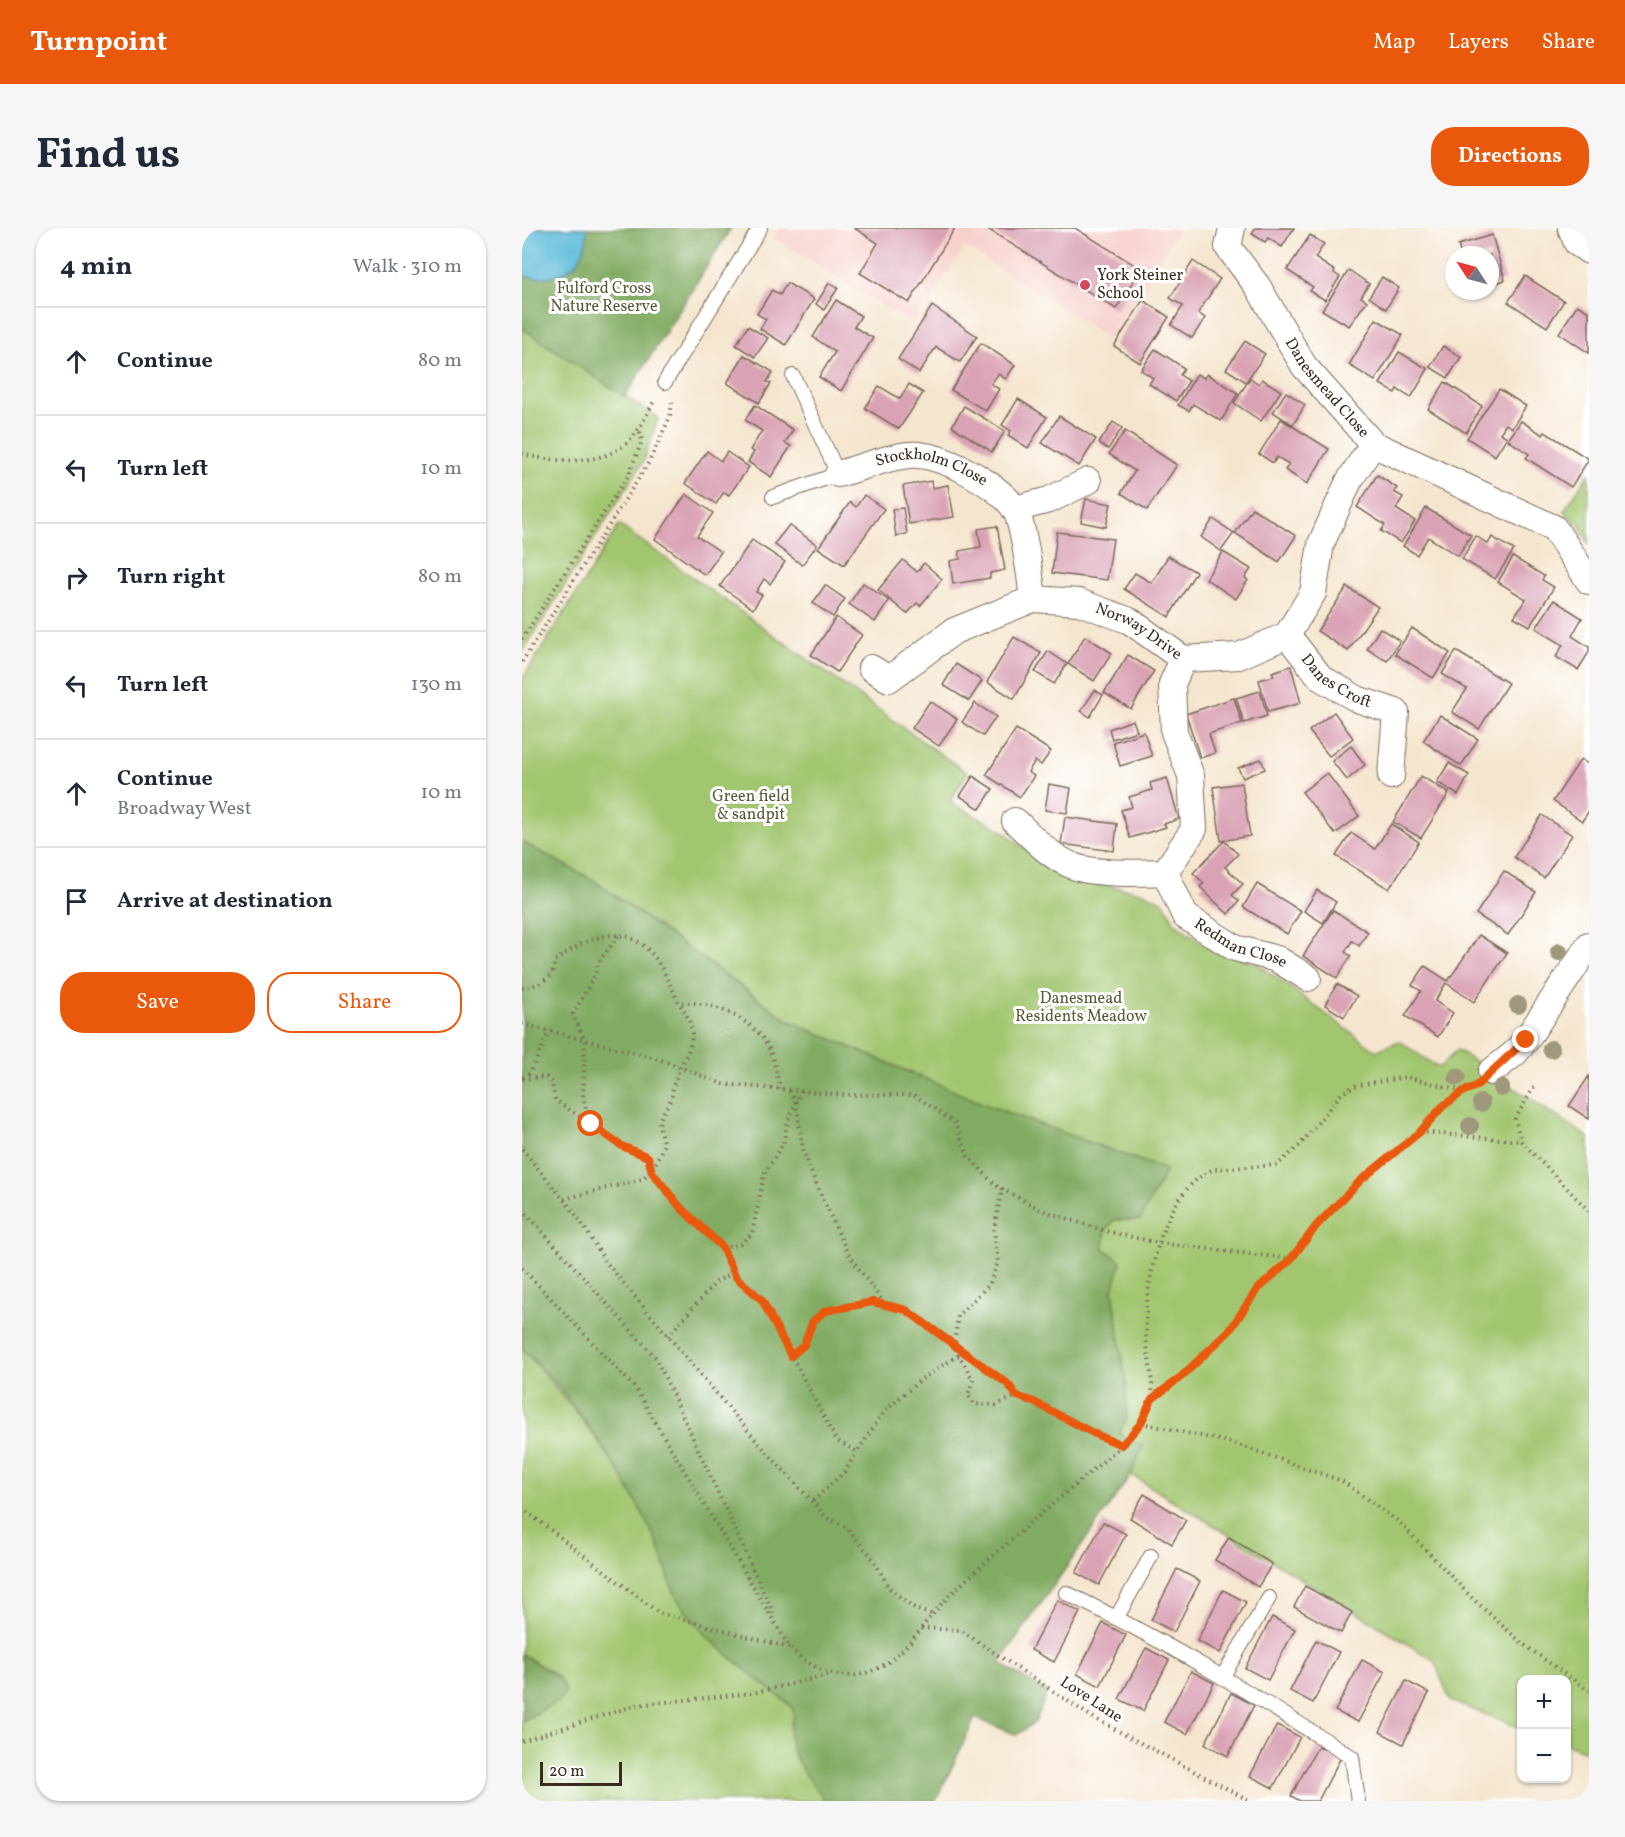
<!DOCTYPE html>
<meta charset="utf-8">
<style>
body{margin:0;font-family:Vollkorn,serif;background:#f6f6f7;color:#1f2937}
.controls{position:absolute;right:18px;bottom:18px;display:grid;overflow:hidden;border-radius:12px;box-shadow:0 2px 4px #0004}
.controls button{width:54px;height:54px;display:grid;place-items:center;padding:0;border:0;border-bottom:2px solid #e0e1e3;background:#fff;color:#1f2937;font:30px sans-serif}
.compass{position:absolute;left:923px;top:18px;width:54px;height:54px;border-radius:50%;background:#fff;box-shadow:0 2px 4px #0004;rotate:306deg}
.scale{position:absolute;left:18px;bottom:15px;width:82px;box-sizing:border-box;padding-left:6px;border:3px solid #3b2a1e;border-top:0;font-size:16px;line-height:21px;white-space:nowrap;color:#3b2a1e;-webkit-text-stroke:4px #fff;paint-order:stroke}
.stop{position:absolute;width:18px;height:18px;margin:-14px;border:4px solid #ea580c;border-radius:50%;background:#fff}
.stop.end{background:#ea580c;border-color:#fff;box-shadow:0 2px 6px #0008}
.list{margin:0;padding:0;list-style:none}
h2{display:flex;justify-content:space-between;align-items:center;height:78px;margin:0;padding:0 24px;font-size:26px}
h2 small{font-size:20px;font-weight:400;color:#747a83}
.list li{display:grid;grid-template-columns:39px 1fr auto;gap:18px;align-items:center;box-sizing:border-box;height:108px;padding:0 24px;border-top:2px solid #e0e1e3}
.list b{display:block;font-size:22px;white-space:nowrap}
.list p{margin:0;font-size:20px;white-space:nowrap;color:#747a83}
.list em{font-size:20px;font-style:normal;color:#747a83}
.actions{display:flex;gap:12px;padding:18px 24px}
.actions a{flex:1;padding:14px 0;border:2px solid #ea580c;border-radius:24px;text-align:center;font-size:21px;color:#ea580c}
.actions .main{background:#ea580c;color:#fff}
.icon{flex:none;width:33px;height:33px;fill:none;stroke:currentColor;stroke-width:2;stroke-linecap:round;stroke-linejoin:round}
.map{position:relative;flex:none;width:1067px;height:1573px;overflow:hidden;border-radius:24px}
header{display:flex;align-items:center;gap:36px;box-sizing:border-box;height:84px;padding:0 30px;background:#ea580c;color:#fff}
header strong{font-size:28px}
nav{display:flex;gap:33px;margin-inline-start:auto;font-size:21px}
.intro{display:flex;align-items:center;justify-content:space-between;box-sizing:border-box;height:144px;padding:0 36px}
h1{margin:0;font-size:42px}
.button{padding:15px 27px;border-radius:24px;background:#ea580c;color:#fff;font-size:21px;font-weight:700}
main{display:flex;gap:36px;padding:0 36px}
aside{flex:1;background:#fff;border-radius:24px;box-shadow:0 2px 4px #0004}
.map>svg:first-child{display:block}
.built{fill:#f7d0cc}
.green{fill:#a2c670;stroke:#6e7847;stroke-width:1.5}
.forest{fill:#81ab62;stroke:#5e6a40;stroke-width:1.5}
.water{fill:#5bbbda;stroke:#4b727c;stroke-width:1.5}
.building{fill:#daa3b5}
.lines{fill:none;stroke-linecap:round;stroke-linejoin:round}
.service-casing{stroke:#7c6b5c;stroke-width:16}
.minor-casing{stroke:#7c6b5c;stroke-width:28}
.path{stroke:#7c6b5c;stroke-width:4;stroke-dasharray:1.5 4.5;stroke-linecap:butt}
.service{stroke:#fff;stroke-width:14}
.minor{stroke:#fff;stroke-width:26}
.tree{fill:#a0987b}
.route{stroke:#ea580c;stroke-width:8}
.poi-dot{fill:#d1495b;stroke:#fff;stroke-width:2}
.labels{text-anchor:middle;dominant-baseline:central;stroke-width:6;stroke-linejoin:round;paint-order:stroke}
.poi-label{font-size:16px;fill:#3b2a1e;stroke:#fff;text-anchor:start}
.park-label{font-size:16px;fill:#5a5937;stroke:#fff}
.street-label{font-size:16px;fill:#3b2a1e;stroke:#fff}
</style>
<header>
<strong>Turnpoint</strong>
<nav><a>Map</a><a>Layers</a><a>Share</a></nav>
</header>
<div class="intro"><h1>Find us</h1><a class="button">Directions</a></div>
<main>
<aside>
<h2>4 min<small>Walk · 310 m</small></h2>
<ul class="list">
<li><svg class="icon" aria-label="ahead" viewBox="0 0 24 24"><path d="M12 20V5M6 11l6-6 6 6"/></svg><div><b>Continue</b></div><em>80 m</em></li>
<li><svg class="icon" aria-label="left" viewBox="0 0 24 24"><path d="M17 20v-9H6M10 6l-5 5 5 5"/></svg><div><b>Turn left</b></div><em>10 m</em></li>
<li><svg class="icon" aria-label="right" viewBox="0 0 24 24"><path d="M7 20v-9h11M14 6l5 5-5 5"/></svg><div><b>Turn right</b></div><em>80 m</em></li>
<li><svg class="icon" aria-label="left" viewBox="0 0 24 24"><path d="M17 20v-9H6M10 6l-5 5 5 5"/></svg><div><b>Turn left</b></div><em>130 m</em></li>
<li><svg class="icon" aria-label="ahead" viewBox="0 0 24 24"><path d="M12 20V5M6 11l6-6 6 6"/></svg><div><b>Continue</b><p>Broadway West</p></div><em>10 m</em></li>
<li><svg class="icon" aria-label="arrive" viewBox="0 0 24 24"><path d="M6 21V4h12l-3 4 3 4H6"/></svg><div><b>Arrive at destination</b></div></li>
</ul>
<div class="actions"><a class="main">Save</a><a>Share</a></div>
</aside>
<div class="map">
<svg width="1067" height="1573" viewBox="0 0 1067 1573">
<rect width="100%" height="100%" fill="#fff"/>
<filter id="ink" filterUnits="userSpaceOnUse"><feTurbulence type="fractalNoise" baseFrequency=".0167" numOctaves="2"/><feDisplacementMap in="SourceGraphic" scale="12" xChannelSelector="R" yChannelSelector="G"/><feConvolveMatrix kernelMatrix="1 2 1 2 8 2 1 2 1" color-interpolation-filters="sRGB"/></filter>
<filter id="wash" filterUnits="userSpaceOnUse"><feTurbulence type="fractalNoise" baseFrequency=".008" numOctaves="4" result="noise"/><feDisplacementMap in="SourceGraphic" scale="24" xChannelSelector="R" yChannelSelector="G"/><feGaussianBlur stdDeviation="1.35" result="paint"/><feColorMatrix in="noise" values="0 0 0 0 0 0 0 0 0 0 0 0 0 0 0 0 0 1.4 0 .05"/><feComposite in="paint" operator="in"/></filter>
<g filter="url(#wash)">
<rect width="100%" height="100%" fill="#f5e5ce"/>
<!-- built -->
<polygon class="built" points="258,0 658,0 587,110 443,19 391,96 252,10"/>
<!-- green -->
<g class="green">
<polygon points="0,100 136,190 122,232 0,425"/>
<polygon points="1067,245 1067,316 1057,297 1042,283"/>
<polygon points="97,297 445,545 428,574 478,601 534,646 623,665 642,674 653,695 693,724 736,736 854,823 877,813 917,840 935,822 1067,910 1067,1524 1045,1516 1044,1452 999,1452 999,1500 928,1473 912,1432 609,1247 621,1218 597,1206 605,1190 604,1155 591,1062 599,1033 582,1021 583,1003 592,992 618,992 644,942 467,878 267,793 71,652 0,614 0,452"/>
<polygon points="0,1120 55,1185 105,1253 137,1318 156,1372 235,1450 270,1479 317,1573 0,1573"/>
</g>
<!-- forest -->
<g class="forest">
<polygon points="0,0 209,0 103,169 0,100"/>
<path d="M0,614L71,652L267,793L467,878L644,942L618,992H592L583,1003L582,1021L599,1033L591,1062L604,1155L605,1190L597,1206L621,1218L609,1247L480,1431L479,1436L525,1464L514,1493L495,1507L453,1490L414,1573H303C287,1547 256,1522 272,1488L270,1479C231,1446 185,1417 157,1373C145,1355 143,1329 133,1310C99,1241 55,1174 0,1120Z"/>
<polygon points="0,1426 36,1449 43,1461 39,1472 0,1493"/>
</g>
<!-- water -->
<path class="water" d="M0,0H65C65,41 37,54 0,48Z"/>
<g id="blocks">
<!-- building -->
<g class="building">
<polygon points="332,0 433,0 387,75 338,45 356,15"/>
<polygon points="464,0 553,0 619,41 594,81"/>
<polygon points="733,0 772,0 760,19 746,10 743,14 730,6"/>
<polygon points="788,7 802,16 793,30 813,43 812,45 818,49 803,72 788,63 791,59 765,42"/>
<polygon points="970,7 983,52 968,57 968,27 939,27 936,17"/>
<polygon points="671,33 698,51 676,85 683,90 670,110 649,97 661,78 648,70"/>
<polygon points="827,42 847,56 839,69 845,73 827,98 800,82"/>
<polygon points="1003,48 1042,73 1025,99 986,74"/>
<polygon points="860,49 877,60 864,81 847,69"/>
<polygon points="265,55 292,71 264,117 238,101 244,91 235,86 250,62 258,67"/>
<polygon points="307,55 316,60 302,82 294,76"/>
<polygon points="314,72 339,88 332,99 351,110 319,163 297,149 313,124 291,109"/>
<polygon points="621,72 647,89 618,135 592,118"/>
<polygon points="1055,77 1067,84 1067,125 1037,105"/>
<polygon points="410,78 455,108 438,134 414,119 397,145 376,131"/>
<polygon points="854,91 881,107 853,153 827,137"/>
<polygon points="226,98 246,110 233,129 214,117"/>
<polygon points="723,113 743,126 724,154 704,141"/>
<polygon points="459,115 493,137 484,151 476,146 469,156 477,161 464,183 429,162"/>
<polygon points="921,118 939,129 926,150 908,139"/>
<polygon points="633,121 662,140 658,147 667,153 654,173 627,156 631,150 619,142"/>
<polygon points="877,124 906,141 889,170 875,161 873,165 858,156"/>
<polygon points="222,127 251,144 245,154 249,155 237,175 205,155"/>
<polygon points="675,146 682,150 685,146 716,165 699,193 671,176 667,183 656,177"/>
<polygon points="728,150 737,156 740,151 759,163 739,193 712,175"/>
<polygon points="923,154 960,178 944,205 906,181"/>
<polygon points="387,156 401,165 377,201 343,180 357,158 378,171"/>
<polygon points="977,161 1004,178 990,200 984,196 978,205 985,209 973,228 945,210"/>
<polygon points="764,164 783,177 771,197 751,184"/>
<polygon points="496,171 525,189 506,220 486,207 489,203 480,197"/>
<polygon points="233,177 271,202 263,215 269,218 249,249 226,234 232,224 228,222 240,203 223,192"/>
<polygon points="442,178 483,203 470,224 430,198"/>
<polygon points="537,188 574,211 557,238 520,215"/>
<polygon points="759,191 807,221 785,256 763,242 767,236 755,229 751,235 737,226"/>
<polygon points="999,193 1021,207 1023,204 1067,231 1049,259 1004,230 1007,226 986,212"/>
<polygon points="591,194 600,200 586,221 577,215"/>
<polygon points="603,203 655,237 625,282 599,265 613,243 587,226"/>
<polygon points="185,223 199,233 205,224 227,239 207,267 202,264 194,276 163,255"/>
<polygon points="855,247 875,260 872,264 881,269 874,281 893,293 879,315 859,303 863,297 835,279"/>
<polygon points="409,253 410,260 426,257 432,289 387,296 381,258"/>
<polygon points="164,266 191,285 175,308 199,324 183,347 133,311"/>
<polygon points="342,267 362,281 322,337 296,320 328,274 334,279"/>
<polygon points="564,271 589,276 584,299 559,294"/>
<polygon points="381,280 385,306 374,308 370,281"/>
<polygon points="730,280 774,308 757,334 713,305"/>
<polygon points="904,280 949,307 936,328 906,309 895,327 881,318"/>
<polygon points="691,291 712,305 699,323 679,309"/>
<polygon points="267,297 295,317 280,337 252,316"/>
<polygon points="475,298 483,342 468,345 468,350 431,356 428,333 438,331 437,323 459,319 456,301"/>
<polygon points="535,304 591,311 585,352 530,345"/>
<polygon points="954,308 966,316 970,309 992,322 973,351 940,331"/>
<polygon points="230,312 263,334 248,356 242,351 234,364 240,367 231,381 198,358"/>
<polygon points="701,324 729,341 723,350 726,352 714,371 684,351"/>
<polygon points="646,328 674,344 647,389 602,361 613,345 630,355"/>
<polygon points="991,329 1022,348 1020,352 1032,359 1008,398 992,389 1004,371 976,354"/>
<polygon points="381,332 395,344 402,335 420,351 398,378 395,375 385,386 356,362"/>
<polygon points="341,355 367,373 353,394 327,376"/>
<polygon points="303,357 323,371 311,389 291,375"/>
<polygon points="825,359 856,379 826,423 795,403"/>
<polygon points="1032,372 1060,390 1050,408 1067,419 1067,424 1056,442 1034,429 1041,417 1014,400"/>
<polygon points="314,389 340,407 315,444 289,427"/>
<polygon points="858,400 878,413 865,433 845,421"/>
<polygon points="890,400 928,425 911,450 873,426"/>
<polygon points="563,408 590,425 572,453 546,436"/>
<polygon points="492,409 519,425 492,471 465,454"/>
<polygon points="526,423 545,436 532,456 513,444"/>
<polygon points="934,423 986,455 957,501 930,484 945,461 920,446"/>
<polygon points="606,427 632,443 609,481 582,465"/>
<polygon points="434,436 460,453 447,473 421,457"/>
<polygon points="769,438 779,475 746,484 737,452 752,448 750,444"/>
<polygon points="573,462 581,467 568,489 559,483"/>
<polygon points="738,463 745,488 722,495 714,470"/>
<polygon points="712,470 720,495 687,506 693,525 678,530 664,486"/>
<polygon points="408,473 435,491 417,518 390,500"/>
<polygon points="453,475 474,489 461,508 440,494"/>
<polygon points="812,484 831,510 807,528 787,503"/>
<polygon points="918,487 956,511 939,538 901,513"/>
<polygon points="611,492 615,503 590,511 587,501"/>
<polygon points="494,501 529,523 519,537 513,533 506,544 512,548 498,569 464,547"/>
<polygon points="622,504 630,528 598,538 591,514"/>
<polygon points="829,518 843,537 825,552 810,533"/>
<polygon points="739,531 743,541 721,550 716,540"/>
<polygon points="1059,531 1067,537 1067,583 1060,593 1031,573"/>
<polygon points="927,535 947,547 936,567 915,554"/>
<polygon points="805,545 837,588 813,606 780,564"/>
<polygon points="451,548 471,561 458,581 438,568"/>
<polygon points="899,548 927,565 899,610 871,594"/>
<polygon points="645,550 657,591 642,596 644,599 608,610 599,582 610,579 607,569 630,562 628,555"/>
<polygon points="720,555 728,608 699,613 691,559"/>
<polygon points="527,556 549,560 545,585 523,582"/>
<polygon points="1020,587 1050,607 1022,650 992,629"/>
<polygon points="543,589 595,596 592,623 539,616"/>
<polygon points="869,596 897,614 867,661 814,628 829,605 853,621"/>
<polygon points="702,613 716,626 703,639 721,656 710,667 717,673 706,686 678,659 682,655 671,645"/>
<polygon points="982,643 1014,664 986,707 954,686"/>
<polygon points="735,656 779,683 765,706 721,679"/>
<polygon points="795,662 814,674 801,695 782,683"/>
<polygon points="811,682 846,704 837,718 830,713 823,724 829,728 815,750 781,728"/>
<polygon points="957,707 985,725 952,774 924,755 913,773 931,785 916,809 883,788 899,763 890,757 903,738 926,753"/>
<polygon points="815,756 835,768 822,789 803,777"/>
<polygon points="1067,848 1067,891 1047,878"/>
<polygon points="622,1266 664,1292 650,1316 608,1290"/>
<polygon points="581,1294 604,1306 577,1357 554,1345"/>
<polygon points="707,1309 750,1336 736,1359 693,1332"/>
<polygon points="655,1341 678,1353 652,1404 629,1392"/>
<polygon points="783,1358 830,1384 819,1405 772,1379"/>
<polygon points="701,1362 724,1374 698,1425 675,1413"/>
<polygon points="535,1372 558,1384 532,1434 509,1422"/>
<polygon points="750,1389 773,1401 746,1452 723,1440"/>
<polygon points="581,1395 604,1407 578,1458 555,1446"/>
<polygon points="794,1412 817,1424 791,1475 768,1463"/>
<polygon points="624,1420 647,1432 621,1483 597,1471"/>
<polygon points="840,1432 863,1444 836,1494 813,1483"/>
<polygon points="669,1443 692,1455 665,1506 642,1494"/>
<polygon points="884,1453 907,1465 881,1516 858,1504"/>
<polygon points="709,1465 732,1477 706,1528 683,1516"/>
<polygon points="755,1497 778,1509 751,1560 728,1548"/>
<polygon points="796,1518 819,1529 796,1573 778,1573 769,1568"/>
</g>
</g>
</g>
<g filter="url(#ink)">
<use href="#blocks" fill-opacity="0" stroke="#7c6b5c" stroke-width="1.5"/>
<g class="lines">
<!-- service casing -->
<g class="service-casing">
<g id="service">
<polyline points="143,154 238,0"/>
<polyline points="251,269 316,246 271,148"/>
<path d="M544,1365C644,1413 737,1470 830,1529L836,1573"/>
<polyline points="595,1389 629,1328"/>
<polyline points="701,1448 747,1370"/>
</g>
</g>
<!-- minor casing -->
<g class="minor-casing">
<g id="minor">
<path id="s1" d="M710,0L706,19L736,59L782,138L851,216L1032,300L1067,353"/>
<polyline points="1049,0 1055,15 1067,23"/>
<path id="s2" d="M316,246C339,240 364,229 387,227C417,224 476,256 492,280C501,292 509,353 511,371"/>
<polyline points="493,281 527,272 566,253"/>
<path id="s3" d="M765,407L799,450L835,471L874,484L869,548"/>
<path id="s4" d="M349,440L367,451L432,403L511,371L557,374L608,393L661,431L717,428L765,407L791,365L799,316L827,253L851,216"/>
<path d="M493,593C510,609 528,629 551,638C573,647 619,645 643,644L672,601L669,548L652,504L650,456L661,431"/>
<path id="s5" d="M643,644L663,688L713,720L755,731L786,750"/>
<polyline points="969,844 993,825 1004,812 1067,717"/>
</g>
</g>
<!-- path -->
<g class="path">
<path d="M0,226C33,234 76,239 105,215C117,204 125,186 133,171"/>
<polyline points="0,411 107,246 120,213 117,200"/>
<polyline points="0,434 127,234 148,189 150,173"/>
<polyline points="96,708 76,735 73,747 51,786 63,813 61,870 69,896 100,918 126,929 130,943 158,979 200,1019 214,1049 240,1072 314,1212 335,1224 361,1185 398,1152 437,1127"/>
<path d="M0,760L17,756L30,747L33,733C57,715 91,695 119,716C137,728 148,757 157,775C188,772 234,791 247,821C253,833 254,848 259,861"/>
<polyline points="0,796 137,831 201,856 325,867 392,867 433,895 446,928 473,957 519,982 583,1003 637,1015 769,1031"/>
<polyline points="1,850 8,845 27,804"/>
<polyline points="0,851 24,849 30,855 33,872 69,896"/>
<polyline points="1012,859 993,891 999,913 1067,983"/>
<polyline points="279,863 274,874 281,921 289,944 325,1024 363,1077"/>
<polyline points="898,904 999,913"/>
<polyline points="0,921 56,989 83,1033 232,1210 305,1290 325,1300 352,1332 367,1360 395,1382 409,1386"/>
<polyline points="480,960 472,1002 476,1034 467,1057 436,1087 432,1118 486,1156 495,1168"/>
<path d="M42,971L120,951L130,943L142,916C134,893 137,892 148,873C151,868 150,861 152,855C164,820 183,812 157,775"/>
<polyline points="0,981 134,1130 253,1389"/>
<polyline points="200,1019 216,1017 230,1006 242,946 261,916 266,893 274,874 266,862"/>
<path d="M0,1040L113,1160L268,1420C293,1443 321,1457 354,1441C385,1427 404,1390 428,1367C483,1315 542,1267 600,1217C612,1204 627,1190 630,1171C632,1149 624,1124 624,1102C622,1055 642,958 693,941L755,937L777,918L819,866L832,858L884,849L942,863L951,860"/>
<polyline points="146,1108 194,1054 212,1044"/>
<polyline points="269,1128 282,1117 291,1093 303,1083 351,1074 384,1082 413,1101 432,1118 451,1152 446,1167 452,1176 474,1177 495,1168 512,1174 573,1206 600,1217"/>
<polyline points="630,1171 660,1148 708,1102 734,1063 769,1031 795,997 839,952 898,904 921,878 942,863"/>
<polyline points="619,1195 711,1215 820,1253 877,1294 952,1372 1001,1416 1067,1463"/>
<polyline points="291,1273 323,1243 335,1224"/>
<polyline points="0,1280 137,1385 268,1420"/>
<polyline points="399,1400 438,1402 570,1489 728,1573"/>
<polyline points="0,1513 114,1477 231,1465 306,1447"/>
</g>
<!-- service -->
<use href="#service" class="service"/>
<!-- minor -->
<use href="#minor" class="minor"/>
</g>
<!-- trees -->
<g class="tree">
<circle cx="1037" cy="724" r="9"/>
<circle cx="996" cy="777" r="9"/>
<circle cx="1029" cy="821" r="9"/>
<circle cx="935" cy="849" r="9"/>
<circle cx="979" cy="860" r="9"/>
<circle cx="959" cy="875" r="9"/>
<circle cx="948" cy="898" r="9"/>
</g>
</g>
<g class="lines" filter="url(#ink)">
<!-- route -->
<polyline class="route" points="69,896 100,918 126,929 130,944 158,979 200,1019 214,1049 240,1072 269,1128 282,1117 291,1093 303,1083 351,1074 384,1082 486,1156 495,1168 512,1174 573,1206 600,1217 619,1195 630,1171 660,1148 708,1102 734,1063 769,1031 795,997 839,952 898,904 921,878 942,863 954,858 1004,812"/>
</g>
<!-- markers -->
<circle class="poi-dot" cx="563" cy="57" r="6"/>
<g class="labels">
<!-- poi labels -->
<g class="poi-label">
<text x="575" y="48">York Steiner<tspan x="575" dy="18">School</tspan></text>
</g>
<!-- park labels -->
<g class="park-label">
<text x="82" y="61">Fulford Cross<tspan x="82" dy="18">Nature Reserve</tspan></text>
<text x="229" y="569">Green field<tspan x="229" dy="18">&amp; sandpit</tspan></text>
<text x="559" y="771">Danesmead<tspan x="559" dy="18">Residents Meadow</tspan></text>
</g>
<!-- street labels -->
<g class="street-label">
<text stroke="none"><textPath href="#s1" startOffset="192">Danesmead Close</textPath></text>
<text stroke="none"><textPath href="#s2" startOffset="98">Stockholm Close</textPath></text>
<text stroke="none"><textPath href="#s4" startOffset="300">Norway Drive</textPath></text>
<text stroke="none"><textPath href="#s3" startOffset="69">Danes Croft</textPath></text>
<text stroke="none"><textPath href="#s5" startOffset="111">Redman Close</textPath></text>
<text transform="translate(569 1472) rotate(33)">Love Lane</text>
</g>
</g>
</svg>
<div class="controls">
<button>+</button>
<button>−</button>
</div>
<svg class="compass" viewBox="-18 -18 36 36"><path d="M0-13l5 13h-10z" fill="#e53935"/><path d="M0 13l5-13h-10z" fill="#747a83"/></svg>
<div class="scale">20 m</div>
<div class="stop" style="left:69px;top:896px"></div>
<div class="stop end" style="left:1004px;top:812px"></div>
</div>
</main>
